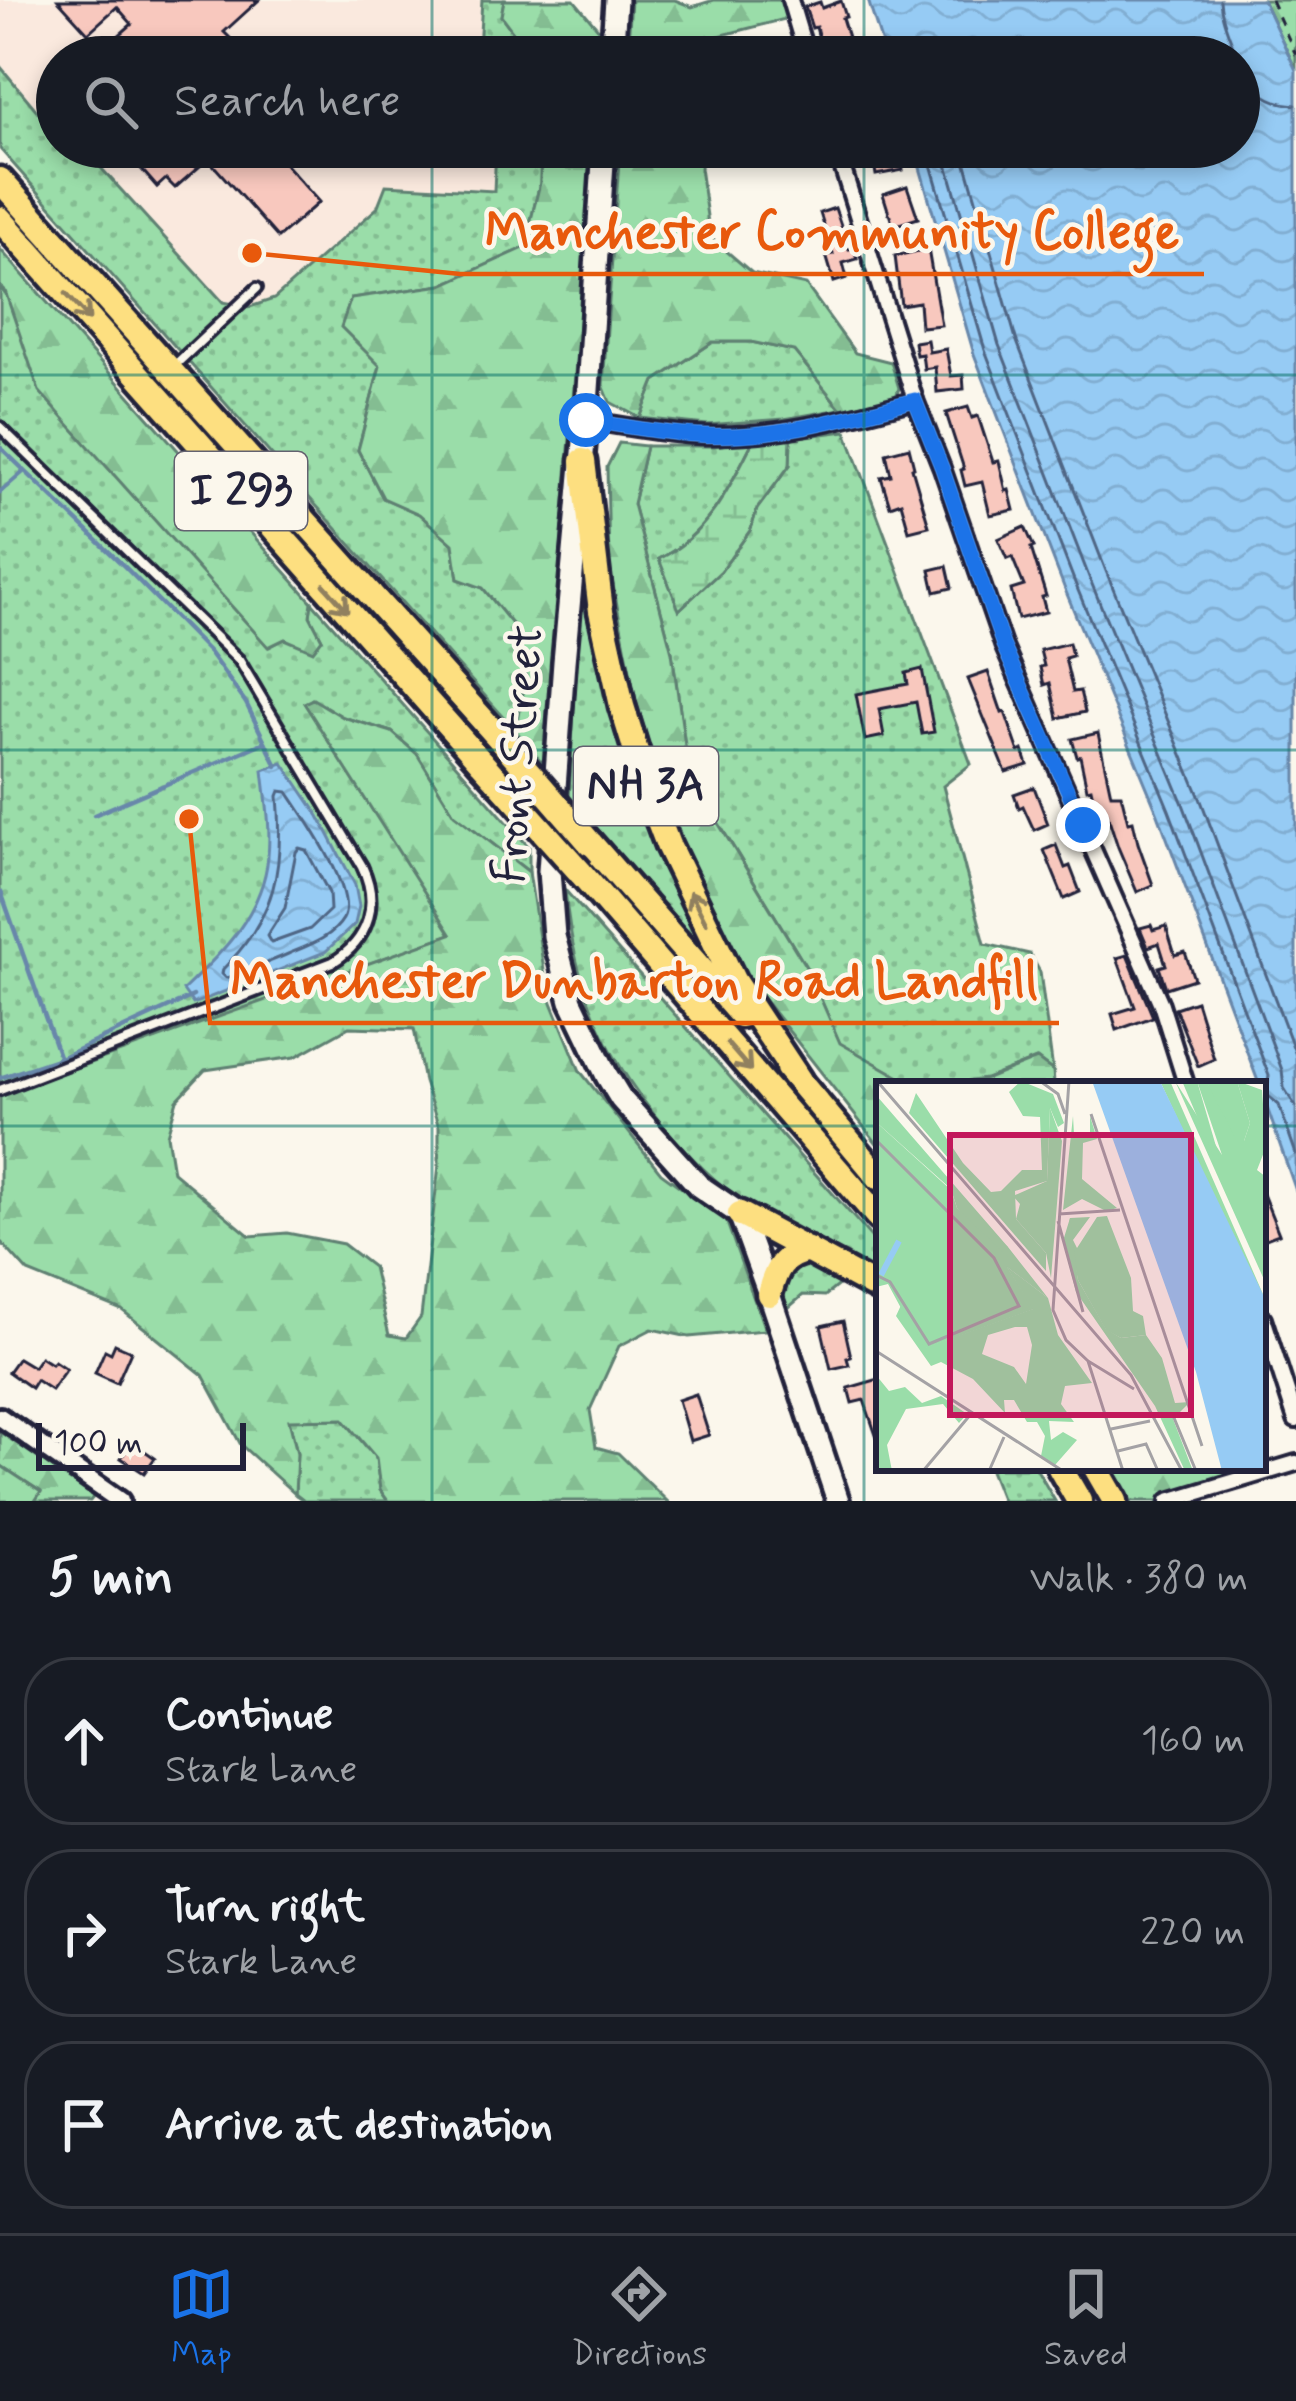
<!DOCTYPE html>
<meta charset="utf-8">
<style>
body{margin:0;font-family:Mynerve,sans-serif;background:#20242c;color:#f1f3f6}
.scale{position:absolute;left:36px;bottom:30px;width:210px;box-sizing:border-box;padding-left:12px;border:6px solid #22223b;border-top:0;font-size:33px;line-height:42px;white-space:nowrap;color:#22223b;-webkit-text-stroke:9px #fbf7ec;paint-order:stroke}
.stop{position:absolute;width:36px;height:36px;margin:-27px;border:9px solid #1a73e8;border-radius:50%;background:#fff}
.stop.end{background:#1a73e8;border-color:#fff;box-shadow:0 3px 12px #0008}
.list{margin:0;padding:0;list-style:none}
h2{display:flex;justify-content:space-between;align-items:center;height:156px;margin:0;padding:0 48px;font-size:51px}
h2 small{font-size:39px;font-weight:400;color:#9ea1a6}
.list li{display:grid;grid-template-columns:78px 1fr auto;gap:36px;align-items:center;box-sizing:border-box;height:168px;margin:0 24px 24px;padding:0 24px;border:3px solid #363941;border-radius:48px}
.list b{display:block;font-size:45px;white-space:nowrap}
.list p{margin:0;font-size:39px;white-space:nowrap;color:#9ea1a6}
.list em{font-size:39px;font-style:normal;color:#9ea1a6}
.icon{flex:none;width:66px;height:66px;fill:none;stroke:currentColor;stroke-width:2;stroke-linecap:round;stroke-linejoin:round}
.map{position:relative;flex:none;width:1296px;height:1501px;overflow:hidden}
.search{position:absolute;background:#171b24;box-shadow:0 6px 18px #0003;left:36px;right:36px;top:36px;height:132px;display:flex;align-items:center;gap:30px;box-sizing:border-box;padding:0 42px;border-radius:66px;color:#9ea1a6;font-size:45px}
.sheet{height:732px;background:#171b24}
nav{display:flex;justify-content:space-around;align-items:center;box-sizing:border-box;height:168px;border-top:3px solid #363941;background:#171b24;font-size:33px;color:#9ea1a6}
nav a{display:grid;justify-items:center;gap:6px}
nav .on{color:#1a73e8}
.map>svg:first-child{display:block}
.built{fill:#fae9de}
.grass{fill:url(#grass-dots);stroke:#5e8072;stroke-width:3}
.forest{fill:url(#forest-firs);stroke:#5e8072;stroke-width:3;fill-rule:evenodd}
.wetland{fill:url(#wetland-marsh);stroke:#5e8072;stroke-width:3}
.park{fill:url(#park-crowns);stroke:#5e8072;stroke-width:3}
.water{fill:url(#water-waves);stroke:#6887aa;stroke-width:3}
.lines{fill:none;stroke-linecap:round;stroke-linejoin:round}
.shore{stroke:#506685;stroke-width:3}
.stream{stroke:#6887aa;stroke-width:4.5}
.building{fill:#f8c8be;stroke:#22223b;stroke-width:3}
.service-casing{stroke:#22223b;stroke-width:16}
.minor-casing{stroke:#22223b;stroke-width:22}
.tertiary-casing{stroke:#22223b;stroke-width:26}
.secondary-casing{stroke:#22223b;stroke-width:30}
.motorway-casing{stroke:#22223b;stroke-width:33}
.path{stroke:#22223b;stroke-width:3;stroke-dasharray:9 9;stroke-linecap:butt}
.service{stroke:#fbf7ec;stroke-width:8}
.minor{stroke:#fbf7ec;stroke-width:14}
.tertiary{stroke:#fbf7ec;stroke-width:16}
.secondary{stroke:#fbf7ec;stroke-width:21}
.motorway{stroke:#fddf80;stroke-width:24}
.motorway-bridge-casing{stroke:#22223b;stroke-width:33;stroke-linecap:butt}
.motorway-bridge{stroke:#fddf80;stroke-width:24}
.oneway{stroke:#90805e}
.route{stroke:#1a73e8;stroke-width:15}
.grid{fill:none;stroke:#0f766e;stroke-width:3;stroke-opacity:0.55}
.labels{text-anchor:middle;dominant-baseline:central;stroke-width:9;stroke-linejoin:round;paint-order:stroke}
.shield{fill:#fbf7ec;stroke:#636270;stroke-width:3}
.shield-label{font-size:45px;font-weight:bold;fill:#22223b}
.street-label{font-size:48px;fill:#22223b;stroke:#fbf7ec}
.inset-river{fill:none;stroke:#96cbf4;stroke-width:6}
.inset-road{fill:none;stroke:#a4a2a5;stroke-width:3}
.view{fill:#c2185b;fill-opacity:0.15;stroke:#c2185b;stroke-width:6}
.inset-edge{fill:none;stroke:#22223b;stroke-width:6}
.leader{fill:none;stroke:#e8590c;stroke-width:4.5}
.callout-dot{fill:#e8590c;stroke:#fbf7ec;stroke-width:4.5}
.callout-label{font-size:51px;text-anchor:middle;font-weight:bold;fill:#e8590c;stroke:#fbf7ec;stroke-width:9;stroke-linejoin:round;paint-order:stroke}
</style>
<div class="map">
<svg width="1296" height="1501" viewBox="0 0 1296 1501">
<defs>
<pattern id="grass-dots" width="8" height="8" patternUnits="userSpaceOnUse" patternTransform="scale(3)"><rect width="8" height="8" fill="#9adda9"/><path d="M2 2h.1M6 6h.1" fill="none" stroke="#84bd92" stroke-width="1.8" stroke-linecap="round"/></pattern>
<pattern id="forest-firs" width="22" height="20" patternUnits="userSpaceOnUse" patternTransform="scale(3)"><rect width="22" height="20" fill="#9adda9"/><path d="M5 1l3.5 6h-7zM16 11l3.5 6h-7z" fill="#84bd92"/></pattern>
<pattern id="wetland-marsh" width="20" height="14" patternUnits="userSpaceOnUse" patternTransform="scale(3)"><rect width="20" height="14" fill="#9adda9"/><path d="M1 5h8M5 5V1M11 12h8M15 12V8" fill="none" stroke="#84bd92"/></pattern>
<pattern id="park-crowns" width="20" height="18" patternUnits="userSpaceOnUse" patternTransform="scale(3)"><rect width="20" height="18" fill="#9adda9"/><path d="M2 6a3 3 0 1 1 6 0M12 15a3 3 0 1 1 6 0" fill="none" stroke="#84bd92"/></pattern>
<pattern id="water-waves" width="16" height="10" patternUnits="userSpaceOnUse" patternTransform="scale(3)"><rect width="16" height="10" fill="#96cbf4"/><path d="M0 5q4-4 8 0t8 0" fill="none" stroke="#81aed2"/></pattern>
</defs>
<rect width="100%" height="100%" fill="#fbf7ec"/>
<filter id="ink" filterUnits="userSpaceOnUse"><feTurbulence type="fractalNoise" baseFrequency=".00833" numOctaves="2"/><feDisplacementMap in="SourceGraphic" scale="24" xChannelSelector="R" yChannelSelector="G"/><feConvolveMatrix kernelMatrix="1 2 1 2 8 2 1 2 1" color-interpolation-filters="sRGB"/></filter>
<g filter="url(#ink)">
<!-- built -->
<g class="built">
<polygon points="0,0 482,0 479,50 483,57 57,57 57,135 0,66"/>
<polygon points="67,147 496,147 494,191 386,185 377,207 274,299 250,307 224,302 92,158"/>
</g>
<!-- grass -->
<g class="grass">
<polygon points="482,0 504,0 501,16 519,40 527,57 483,57 479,50"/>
<polygon points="0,66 57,135 57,147 67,147 92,158 223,302 250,307 274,299 377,208 386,185 494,191 496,147 541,147 540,183 524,248 442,285 351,298 380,366 358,450 383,498 419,514 453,544 458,579 483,588 517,630 526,677 516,731 0,149"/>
<polygon points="0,287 269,647 285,639 322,639 310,616 312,602 529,847 529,872 454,814 417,754 392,732 343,717 312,699 305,704 452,934 0,1095"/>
<polygon points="713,342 751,342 794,351 841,409 784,419 707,425 640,418 655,381"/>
<path d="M846,431L971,764L943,786L985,944L1030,954L1040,972L1053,1071L1036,1059L986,1079L951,1084H912L840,1044L809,972L689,774L672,652L633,504L646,446H714L753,441C730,487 707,535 659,559L680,609L721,571L751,529L757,509L790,465L791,438Z"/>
<polygon points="583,548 706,943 699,948 569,798"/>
<path d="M565,890L879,1246V1275C836,1252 791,1231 749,1205C721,1188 696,1163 674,1138C607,1064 574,989 565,890Z"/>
<polygon points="815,1260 846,1279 825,1296 803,1295 787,1309 779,1286 799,1261"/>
<polygon points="289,1419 343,1419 376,1458 380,1490 388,1501 304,1501 295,1494 297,1453"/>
<polygon points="989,1468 1036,1468 1055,1501 1002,1501"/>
</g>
<!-- forest -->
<g class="forest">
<polygon points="504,0 574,0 601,32 599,57 527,57 519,40 501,16"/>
<polygon points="631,0 675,0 692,7 714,0 784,0 789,18 715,37 713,57 627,57"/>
<polygon points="1263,0 1296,0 1296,70"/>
<polygon points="541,147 593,147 544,765 516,731 526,677 517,630 483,588 458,579 453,544 419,514 383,498 358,450 380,366 341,327 351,298 442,285 524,248 540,183"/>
<polygon points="620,147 703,147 700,168 710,237 752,273 806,285 855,353 891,362 899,388 896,397 841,409 794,351 751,342 713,342 655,381 640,418 610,402 603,385"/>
<polygon points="0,249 312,602 310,616 322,639 313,651 285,639 268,647 39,391 5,291 0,287"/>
<polygon points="619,443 646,446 633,504 672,652 689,775 809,972 840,1043 912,1084 879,1084 879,1146 744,974 678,841 636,701 609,565 607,467"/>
<path d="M313,699L343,717L392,732L417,754L454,814L529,872L547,990L580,1071L661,1173L726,1220L765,1330L689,1337L652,1329L619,1346L590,1410L596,1447L618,1453L667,1501H388L380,1490L376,1458L343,1419L289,1420L297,1453L295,1494L241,1445L203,1375L122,1310L28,1272L0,1241V1095L451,934L304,703ZM349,1027L414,1029L424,1082L439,1127V1165L421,1317L406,1338L389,1335L373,1267L343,1244L287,1233L250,1236L173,1172L167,1135L177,1100L205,1070L295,1057Z"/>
<polygon points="1037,1059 1053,1071 1054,1084 951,1084 987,1079"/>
<polygon points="0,1432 94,1496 90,1501 35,1501 40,1491 0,1465"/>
<polygon points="1111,1468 1245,1468 1209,1480 1202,1501 1129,1501"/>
</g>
<!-- wetland -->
<path class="wetland" d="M791,438L790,465L757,509L751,529L721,571L679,610L659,559C707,536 730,487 753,441Z"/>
<!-- park -->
<polygon class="park" points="0,1465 41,1492 35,1501 0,1501"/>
<!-- water -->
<g class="water">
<polygon points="868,0 1263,0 1296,70 1296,1191 1263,1096 1263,1084 1259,1084 1158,814 1064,587 974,354 914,147 1239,147 1239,57 886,57"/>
<path d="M283,763L319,816L355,885L359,906L355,924L325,952L193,1004L183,990C222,953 263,913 268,856C271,828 266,798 263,770Z"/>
</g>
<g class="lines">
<!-- shore -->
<g class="shore">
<path d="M1220,0C1221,22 1243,75 1259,91C1270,101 1282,104 1296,105"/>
<polyline points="926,147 985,350 1075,583 1169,810 1269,1076 1266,1094 1279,1105 1296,1154"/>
<polyline points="942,147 999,345 1089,577 1183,804 1282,1070 1284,1088 1296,1107"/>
<polyline points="961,147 1016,339 1106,571 1200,798 1296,1055"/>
<path d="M280,791L288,792C304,816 358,892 343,919C332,938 307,946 288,954C268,962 247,973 226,978L222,974L223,969C276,916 284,868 278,796Z"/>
<polygon points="299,848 306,850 329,893 330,910 310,929 271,943 267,936 285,908 296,852"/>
</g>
<!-- stream -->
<g class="stream">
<polyline points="0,447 125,567 209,652 246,703 277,766"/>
<polyline points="0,492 23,472"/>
<polyline points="94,815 265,742"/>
<polyline points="1,892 59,1056"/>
<polyline points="0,1078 60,1058 193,996"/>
</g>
</g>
<!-- building -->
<g class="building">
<polygon points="58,0 259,0 224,32 231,39 210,57 94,57 132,24 117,7 88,33"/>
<polygon points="841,1 846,17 842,18 854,57 824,57 816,27 812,28 805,7 820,2 822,8"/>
<polygon points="770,43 774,57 734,57 733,54"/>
<polygon points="122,147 270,147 319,202 278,238 208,159 175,188 166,179 157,187"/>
<polygon points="901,158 903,170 876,175 874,163"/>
<polygon points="907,186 918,218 893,226 883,194"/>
<polygon points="835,208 849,249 854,248 857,259 843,263 847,278 834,282 826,255 833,254 820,213"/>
<polygon points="928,249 941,325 921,327 919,302 901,305 895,256"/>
<polygon points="927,340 929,352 946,349 951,376 963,375 964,389 937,392 935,367 924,369 922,354 916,355 914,342"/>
<polygon points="968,407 972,418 978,416 993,462 999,461 1006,491 1009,490 1014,510 990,515 982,482 965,486 961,470 964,469 946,413"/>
<polygon points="909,447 914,467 912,468 929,526 909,531 901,502 890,506 881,477 891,475 886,453"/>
<polygon points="1025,527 1034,547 1031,548 1046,596 1042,597 1046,612 1018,619 1011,590 1024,586 1012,557 1007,559 998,539"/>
<polygon points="947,566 952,588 935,592 930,570"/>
<polygon points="1069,643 1072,656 1065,658 1073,692 1080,691 1085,712 1058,718 1050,683 1044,685 1040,667 1044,666 1040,650"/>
<polygon points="922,669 934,732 922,734 916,702 879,709 884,736 865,740 856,694 908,684 906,673"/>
<polygon points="988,672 1002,713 1005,712 1019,752 1023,750 1028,765 1006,772 968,679"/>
<polygon points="1098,733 1111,794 1121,794 1128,822 1133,821 1138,843 1153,885 1137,892 1118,847 1107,813 1097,816 1091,788 1087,789 1080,756 1077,757 1072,739"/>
<polygon points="1034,787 1048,824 1034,830 1023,806 1019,808 1014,794"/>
<polygon points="1056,845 1065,868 1070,866 1080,892 1064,899 1044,850"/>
<polygon points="1151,925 1153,930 1166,926 1175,955 1185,952 1194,979 1166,988 1159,967 1166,965 1159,943 1148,947 1140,928"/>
<polygon points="1127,955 1153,1017 1117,1030 1112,1014 1135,1007 1117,958"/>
<polygon points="1196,1001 1214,1059 1198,1066 1175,1008"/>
<polygon points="1263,1194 1279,1234 1263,1240"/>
<polygon points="843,1321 851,1357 847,1358 849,1365 831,1369 821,1326"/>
<polygon points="115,1344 131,1351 117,1383 95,1373 105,1350 111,1353"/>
<polygon points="40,1357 51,1364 54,1361 66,1369 51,1390 36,1380 31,1388 8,1372 18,1358 33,1367"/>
<polygon points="879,1379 879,1438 877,1438 864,1400 852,1403 848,1388"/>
<polygon points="696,1394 709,1435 690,1441 678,1400"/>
<polygon points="132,1442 155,1458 144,1473 121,1458"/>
</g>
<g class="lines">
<!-- service casing -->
<g class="service-casing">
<g id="service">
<polyline points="174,366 257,288"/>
<path d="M0,427L239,660L362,866C380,904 369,940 333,962L0,1090"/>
</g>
</g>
<!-- minor casing -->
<g class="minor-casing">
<g id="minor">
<polyline points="790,0 807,57"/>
<polyline points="836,147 915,400 942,468 1003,645 1161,1004 1186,1084"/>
<path d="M586,420C623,426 660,433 696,435C771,439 844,419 915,400"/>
<polyline points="1263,1318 1296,1420"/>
<polyline points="1169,1501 1296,1463"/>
</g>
</g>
<!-- tertiary casing -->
<g class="tertiary-casing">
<polyline id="tertiary" points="0,1417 120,1501"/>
</g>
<!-- secondary casing -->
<g class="secondary-casing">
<g id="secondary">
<polyline points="612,57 616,0"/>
<polyline points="604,147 586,420 564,662 549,871 554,936 571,1001 607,1076 621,1099 699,1186 740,1214 769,1294 838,1501"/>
</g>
</g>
<!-- motorway casing -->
<g class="motorway-casing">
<g id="motorway">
<polyline points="0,180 500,739"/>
<polyline points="0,219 482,763"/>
<polyline points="583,461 601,611 622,706 651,800 668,845 733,980 799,1080"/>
<polyline points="590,843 741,1015"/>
<polyline points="580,872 879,1218"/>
<polyline points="788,1068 879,1177"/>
<polyline points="740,1214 879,1289"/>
<path d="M769,1294C776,1268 782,1256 808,1250"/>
<polyline points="1060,1468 1079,1501"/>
<polyline points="1096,1468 1115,1501"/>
</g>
</g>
<!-- path -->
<polyline class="path" points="1271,0 1296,55"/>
<!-- service -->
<use href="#service" class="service"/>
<!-- minor -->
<use href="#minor" class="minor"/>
<!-- tertiary -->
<use href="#tertiary" class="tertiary"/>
<!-- secondary -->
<use href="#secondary" class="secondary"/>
<!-- motorway -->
<use href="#motorway" class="motorway"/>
<!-- motorway-bridge casing -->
<g class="motorway-bridge-casing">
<g id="motorway-bridge">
<polyline points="500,739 590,843"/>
<polyline points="482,763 580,872"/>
</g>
</g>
<!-- motorway-bridge -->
<use href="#motorway-bridge" class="motorway-bridge"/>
</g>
<!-- one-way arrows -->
<defs><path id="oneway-shaft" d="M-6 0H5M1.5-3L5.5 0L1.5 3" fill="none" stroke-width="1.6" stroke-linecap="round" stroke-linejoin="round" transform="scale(3)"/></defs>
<g class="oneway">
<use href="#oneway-shaft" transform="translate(78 307) rotate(48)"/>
<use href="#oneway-shaft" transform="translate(336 598) rotate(48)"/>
<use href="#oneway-shaft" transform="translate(698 907) rotate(-117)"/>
<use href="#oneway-shaft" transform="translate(739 1057) rotate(49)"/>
</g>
</g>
<g class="lines" filter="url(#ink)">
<!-- route -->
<path class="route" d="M586,420C623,426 660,433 697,435C771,439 844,419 915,400L942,468L1003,645L1083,825"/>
</g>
<!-- grid -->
<path class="grid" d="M432,0V57M864,0V57M432,147V1501M864,147V1501M0,375H1296M0,750H1296M0,1126H879M1263,1126H1296"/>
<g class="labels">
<!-- shield labels -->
<g class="shield">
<rect x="175" y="452" width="132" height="78" rx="9"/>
<rect x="574" y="747" width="144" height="78" rx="9"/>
</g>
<g class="shield-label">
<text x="241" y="491">I 293</text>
<text x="646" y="786">NH 3A</text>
</g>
<!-- street labels -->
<g class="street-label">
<text transform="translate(519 754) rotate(-86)">Front Street</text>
</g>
</g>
<!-- overview -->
<g transform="translate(876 1081)">
<rect width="390" height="390" fill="#fbf7ec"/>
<path d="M145,0L177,13L188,42L182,46L174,27L171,100L139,110L140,138L170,172V190L33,32L40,12L87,82L115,111L125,110L146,89H166L164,36L147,35L133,11ZM299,0L346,74L321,0H330L368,60L374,42L361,0L386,9L390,66L381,89L390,96V203ZM0,41L75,109L81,127L132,166L172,217L131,186L158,228L47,268L12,203L0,206ZM231,135L255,197L257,230L267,235L270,254L245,257L230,249L202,199L192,148L194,137L214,136L197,159L201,167L221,136Z" fill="#9adda9"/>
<path d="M284,0H294L390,220L349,140ZM306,0H321L344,79L339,78ZM330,0H361L374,42L368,60H361ZM0,14L132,166V176L81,127L75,108L0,41ZM174,27L186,60L175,197L170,172L140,138L144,123L137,115L171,100ZM197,35L198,53L214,52V35L221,58L207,62L206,98L241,127L230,130L206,118L187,129ZM194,137L202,199L230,248L245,257L270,254L286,277L299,322L314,321L297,338L317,390H309L279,325L200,211L187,160ZM130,185L172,217L182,254L216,302L189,305L185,323L198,341L173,340L175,359L187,351L201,359L179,384L165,375L169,355L161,341H151L138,319H128L129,332L97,298L65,281L55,285L20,235L26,222L48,267L157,228ZM139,246H151L156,264L150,303L138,286L106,273L112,254ZM0,294L13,310L29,306L46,322L65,315L91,333L83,342L67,323L30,328L11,364L16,390H0Z" fill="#9adda9" fill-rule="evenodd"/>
<path d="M216,0H284L382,203L390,220V390H346L320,291Z" fill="#96cbf4"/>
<path class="inset-river" d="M5,194L23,160"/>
<path class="inset-road" d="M1,0L255,294L306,390M164,0L182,13L189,33M193,0L177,229L190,259L212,280L247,390M215,33L326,365M0,59L118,177L143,225L53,263L14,201L0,194M183,133L244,129M182,140L207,231M0,270L187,390M212,280L258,308M296,332L320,390M235,348L274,340M242,370L270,363L282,390M47,390L95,333M113,390L128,356"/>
<path class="view" d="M74,54H315V334H74Z"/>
<rect width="390" height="390" class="inset-edge"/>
</g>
<!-- callouts -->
<path class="leader" d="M252 253L460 274H1204M189 819L210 1023H1059"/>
<g class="callout-dot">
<circle cx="252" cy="253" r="12"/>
<circle cx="189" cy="819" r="12"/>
</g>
<g class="callout-label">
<text x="832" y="248">Manchester Community College</text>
<text x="634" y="997">Manchester Dunbarton Road Landfill</text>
</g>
</svg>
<div class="scale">100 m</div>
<div class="stop" style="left:586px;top:420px"></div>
<div class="stop end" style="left:1083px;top:825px"></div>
<div class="search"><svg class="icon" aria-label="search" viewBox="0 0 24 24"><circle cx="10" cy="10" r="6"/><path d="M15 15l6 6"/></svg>Search here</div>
</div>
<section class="sheet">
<h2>5 min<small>Walk · 380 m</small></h2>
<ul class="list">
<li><svg class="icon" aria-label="ahead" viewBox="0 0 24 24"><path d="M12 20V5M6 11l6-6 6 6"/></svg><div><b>Continue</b><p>Stark Lane</p></div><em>160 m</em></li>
<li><svg class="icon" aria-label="right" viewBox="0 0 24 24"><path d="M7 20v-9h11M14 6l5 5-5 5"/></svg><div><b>Turn right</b><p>Stark Lane</p></div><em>220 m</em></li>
<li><svg class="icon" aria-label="arrive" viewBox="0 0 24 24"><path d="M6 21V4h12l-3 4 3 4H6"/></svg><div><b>Arrive at destination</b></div></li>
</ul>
</section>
<nav>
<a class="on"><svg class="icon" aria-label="map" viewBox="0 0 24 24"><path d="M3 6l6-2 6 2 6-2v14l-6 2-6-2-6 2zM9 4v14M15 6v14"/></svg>Map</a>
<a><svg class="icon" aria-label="directions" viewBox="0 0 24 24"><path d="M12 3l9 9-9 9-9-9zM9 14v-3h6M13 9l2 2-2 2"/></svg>Directions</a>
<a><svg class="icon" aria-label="saved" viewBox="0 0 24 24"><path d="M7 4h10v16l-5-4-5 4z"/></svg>Saved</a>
</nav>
